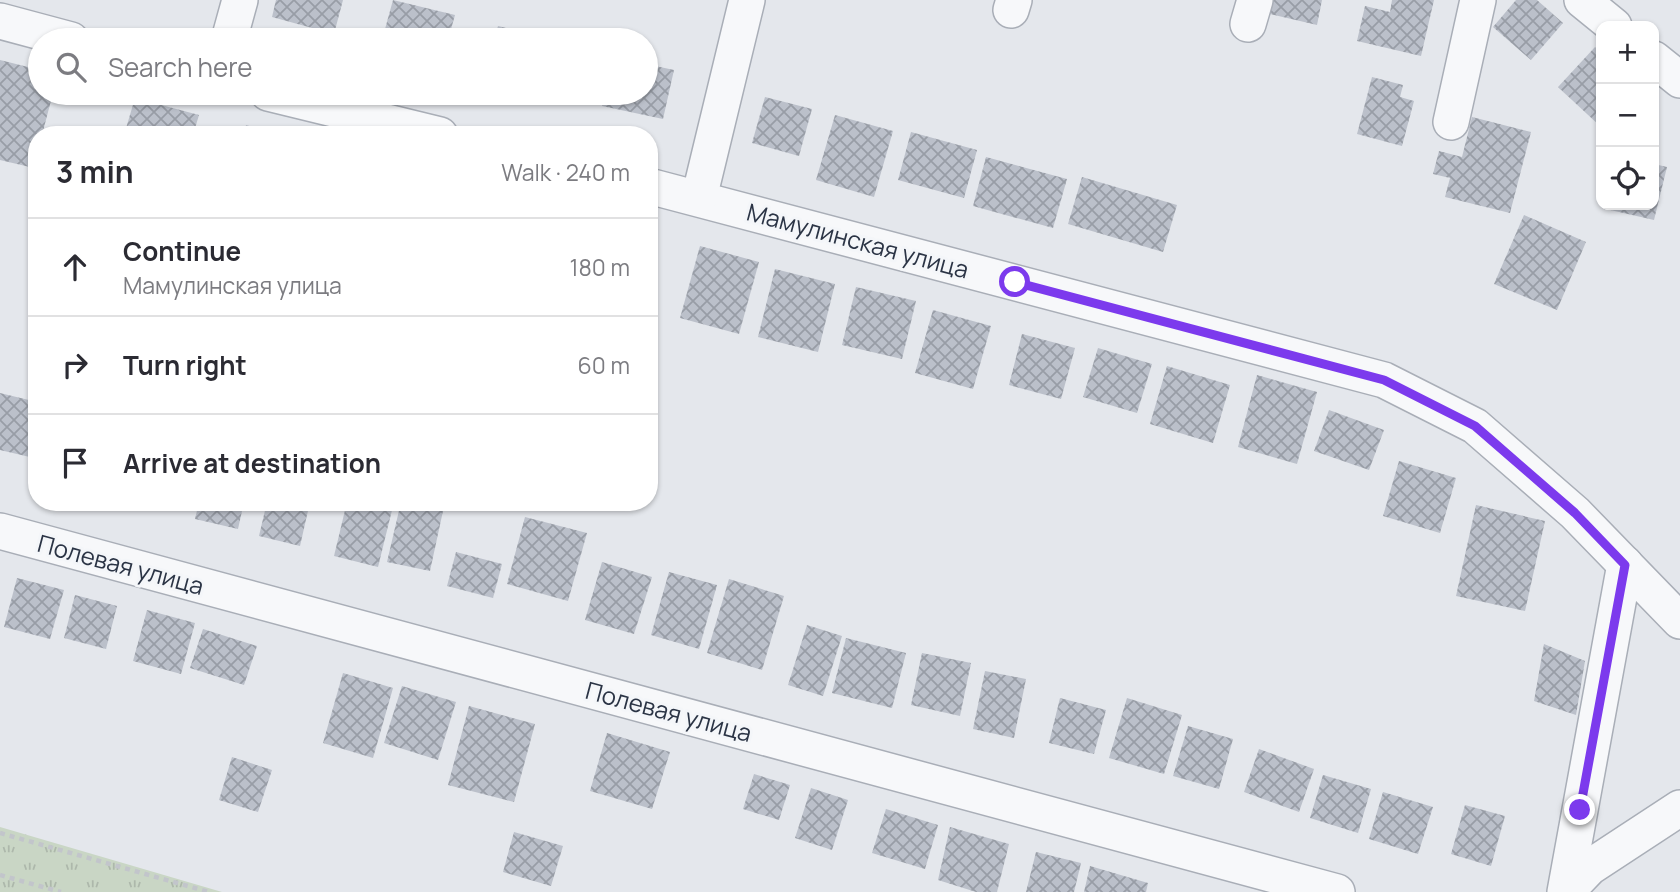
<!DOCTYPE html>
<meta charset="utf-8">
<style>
body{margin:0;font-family:Manrope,sans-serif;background:#f7f7f7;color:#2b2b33}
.controls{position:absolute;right:21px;top:21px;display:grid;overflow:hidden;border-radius:14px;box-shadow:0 2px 5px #0004}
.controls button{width:63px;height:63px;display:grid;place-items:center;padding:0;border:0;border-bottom:2px solid #e1e1e2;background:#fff;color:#2b2b33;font:35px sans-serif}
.stop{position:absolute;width:21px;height:21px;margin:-16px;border:5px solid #7c3aed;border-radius:50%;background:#fff}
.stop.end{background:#7c3aed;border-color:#fff;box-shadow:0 2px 7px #0008}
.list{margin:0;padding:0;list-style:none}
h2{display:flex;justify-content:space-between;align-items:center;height:91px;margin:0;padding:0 28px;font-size:30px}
h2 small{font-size:23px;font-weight:400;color:#7c7c81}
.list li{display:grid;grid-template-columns:46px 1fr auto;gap:21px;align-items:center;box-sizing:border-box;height:98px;padding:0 28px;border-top:2px solid #e1e1e2}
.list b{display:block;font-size:26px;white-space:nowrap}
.list p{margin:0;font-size:23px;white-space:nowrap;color:#7c7c81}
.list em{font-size:23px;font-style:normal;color:#7c7c81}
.icon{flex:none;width:38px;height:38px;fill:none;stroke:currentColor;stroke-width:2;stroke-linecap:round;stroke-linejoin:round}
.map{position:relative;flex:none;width:1680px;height:892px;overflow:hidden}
.search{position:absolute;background:#fff;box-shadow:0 2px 5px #0004;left:28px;top:28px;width:630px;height:77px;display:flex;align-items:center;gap:18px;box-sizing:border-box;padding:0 24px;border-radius:38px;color:#7c7c81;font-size:26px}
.panel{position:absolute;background:#fff;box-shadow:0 2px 5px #0004;left:28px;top:126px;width:630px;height:385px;border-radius:28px}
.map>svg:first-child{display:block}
.park{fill:url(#park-tufts)}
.building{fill:url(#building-cross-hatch)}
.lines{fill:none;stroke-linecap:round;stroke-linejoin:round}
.minor-casing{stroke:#a9aeb7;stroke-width:38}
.path{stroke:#c2c5cb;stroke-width:4.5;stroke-dasharray:5 5;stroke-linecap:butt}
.minor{stroke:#f7f8fa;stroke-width:35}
.route{stroke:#7c3aed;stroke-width:9}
.labels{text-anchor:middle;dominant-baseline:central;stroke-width:6;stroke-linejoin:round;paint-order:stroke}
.street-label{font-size:24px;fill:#2b3445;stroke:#f4f6f9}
</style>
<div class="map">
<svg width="1680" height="892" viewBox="0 0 1680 892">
<defs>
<pattern id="park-tufts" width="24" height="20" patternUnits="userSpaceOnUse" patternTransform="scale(1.75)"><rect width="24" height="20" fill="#c9d6c5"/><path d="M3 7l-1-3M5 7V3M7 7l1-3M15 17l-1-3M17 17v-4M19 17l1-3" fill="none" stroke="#adb8ab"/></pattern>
<pattern id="building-cross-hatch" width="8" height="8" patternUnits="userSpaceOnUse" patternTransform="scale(1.75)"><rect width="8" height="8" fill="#bbc0ca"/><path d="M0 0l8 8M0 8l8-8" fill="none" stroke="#989da6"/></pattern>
</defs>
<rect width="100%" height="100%" fill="#e4e7ec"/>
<!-- park -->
<polygon class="park" points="0,827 222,892 0,892"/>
<!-- building -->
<g class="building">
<polygon points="276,0 343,0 334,34 272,17"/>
<polygon points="393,0 455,15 448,40 382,40"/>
<polygon points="1273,0 1322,0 1317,25 1270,14"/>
<polygon points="1392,0 1434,0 1421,56 1357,41 1365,6 1390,12"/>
<polygon points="1516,0 1537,0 1563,23 1531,60 1493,27"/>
<polygon points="498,26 551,39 551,40 494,40"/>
<polygon points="1595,47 1601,52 1601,127 1558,87"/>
<polygon points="0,60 40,70 40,93 53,93 42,135 37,135 37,156 34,168 0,160"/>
<polygon points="646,64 674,70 663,119 602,106 605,93 646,93"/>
<polygon points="1372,77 1403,85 1400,97 1414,101 1402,146 1357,134"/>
<polygon points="765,97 812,109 799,156 752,143"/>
<polygon points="135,98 199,115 193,135 124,135"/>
<polygon points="835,115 893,131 874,197 816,180"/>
<polygon points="1472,117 1531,132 1510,213 1445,197 1450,178 1433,174 1439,151 1462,157"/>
<polygon points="246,125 277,134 277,135 244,135"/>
<polygon points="911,132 977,150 964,198 898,180"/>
<polygon points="986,157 1067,179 1053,228 973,206"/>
<polygon points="1654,164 1667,167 1654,220 1606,209 1607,205 1654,205"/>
<polygon points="1082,177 1177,205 1163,252 1068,224"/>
<polygon points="1524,215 1586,242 1557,310 1494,284"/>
<polygon points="700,246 759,262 739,334 680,318"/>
<polygon points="775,269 835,284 818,352 758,337"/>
<polygon points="856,287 916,301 902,359 842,345"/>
<polygon points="933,310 991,326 973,389 915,373"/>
<polygon points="1022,334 1075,348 1061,399 1009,385"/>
<polygon points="1098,348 1152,364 1137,413 1083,397"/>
<polygon points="1167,366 1230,385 1213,443 1150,424"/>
<polygon points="1257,375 1317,392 1297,464 1238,447"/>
<polygon points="0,393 37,402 37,449 34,458 0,450"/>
<polygon points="1329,410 1384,430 1369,470 1314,451"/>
<polygon points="1399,461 1456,478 1440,533 1383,516"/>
<polygon points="199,502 244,502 238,529 195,519"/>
<polygon points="267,502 310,502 300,546 259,536"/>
<polygon points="347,502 394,502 378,567 334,556"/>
<polygon points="401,502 443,511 430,571 387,562"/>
<polygon points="1476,505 1545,521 1525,611 1456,596"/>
<polygon points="525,517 587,533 568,601 507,584"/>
<polygon points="456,552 502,564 493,598 447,586"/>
<polygon points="602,562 652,577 634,634 585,620"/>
<polygon points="669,572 717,585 699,649 651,635"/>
<polygon points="17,578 64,590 50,639 4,627"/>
<polygon points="729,579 784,596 762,670 707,653"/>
<polygon points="75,595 117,606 106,649 64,638"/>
<polygon points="147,610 195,623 181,674 133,661"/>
<polygon points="807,625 842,636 823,696 788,685"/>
<polygon points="203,629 257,646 244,685 190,668"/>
<polygon points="846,638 906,653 892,708 832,693"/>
<polygon points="1544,644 1585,661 1576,715 1534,701"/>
<polygon points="922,653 971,663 960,716 911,705"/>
<polygon points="985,671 1026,679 1014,738 973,729"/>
<polygon points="343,673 393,688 373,758 323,743"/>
<polygon points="402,686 456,702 438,760 384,743"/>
<polygon points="1060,698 1106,710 1094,754 1049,743"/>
<polygon points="1127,698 1182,715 1164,774 1109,758"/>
<polygon points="469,706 535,724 514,802 448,785"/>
<polygon points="1188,726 1233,739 1219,789 1173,776"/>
<polygon points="607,733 670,752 652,809 590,791"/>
<polygon points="1259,749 1314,769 1299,812 1244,792"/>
<polygon points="232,757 272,770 258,812 219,800"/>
<polygon points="754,774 790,785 779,820 743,809"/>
<polygon points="1323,775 1371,789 1358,833 1310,818"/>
<polygon points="811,788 848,800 832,850 795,838"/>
<polygon points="1383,792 1433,807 1418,854 1369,839"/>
<polygon points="1465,805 1505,816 1491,866 1451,854"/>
<polygon points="886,809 938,825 925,869 872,853"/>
<polygon points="950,827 1009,844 997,892 976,892 938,880"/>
<polygon points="514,832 563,846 551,886 503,872"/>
<polygon points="1036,852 1081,863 1074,892 1026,892"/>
<polygon points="1090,866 1148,883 1146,892 1084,892"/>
</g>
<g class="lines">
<!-- minor casing -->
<g class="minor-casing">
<g id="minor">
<polyline points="1582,0 1614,26"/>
<polyline points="1011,10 1014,0"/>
<polyline points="0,21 71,40"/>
<polyline points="1248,24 1255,0"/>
<polyline points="229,40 240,0"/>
<polyline points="1654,59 1680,80"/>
<polyline points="268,93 440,135"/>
<polyline points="1451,122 1478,0"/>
<polyline points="649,186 1384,380 1475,426 1575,513 1680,621"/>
<polyline points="699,198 747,0"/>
<polyline points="0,531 1337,892"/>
<polyline points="1565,892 1625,564"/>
<polyline points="1566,892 1590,867 1680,808"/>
</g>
</g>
<!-- path -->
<g class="path">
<polyline points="0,833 209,892"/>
<polyline points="0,875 61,892"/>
</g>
<!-- minor -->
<use href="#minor" class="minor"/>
</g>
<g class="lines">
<!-- route -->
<polyline class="route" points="1015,282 1384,380 1475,426 1575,513 1625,565 1580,810"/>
</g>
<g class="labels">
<!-- street labels -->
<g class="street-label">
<text transform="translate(858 240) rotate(15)">Мамулинская улица</text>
<text transform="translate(121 564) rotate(15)">Полевая улица</text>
<text transform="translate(669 711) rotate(15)">Полевая улица</text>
</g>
</g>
</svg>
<div class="controls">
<button>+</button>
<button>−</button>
<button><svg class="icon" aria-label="locate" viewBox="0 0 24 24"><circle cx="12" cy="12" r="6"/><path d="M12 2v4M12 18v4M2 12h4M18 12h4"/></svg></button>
</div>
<div class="stop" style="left:1015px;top:282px"></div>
<div class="stop end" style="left:1580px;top:810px"></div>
<div class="search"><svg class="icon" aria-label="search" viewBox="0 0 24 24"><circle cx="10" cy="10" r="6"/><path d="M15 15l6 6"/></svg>Search here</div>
<section class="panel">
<h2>3 min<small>Walk · 240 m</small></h2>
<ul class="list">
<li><svg class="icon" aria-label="ahead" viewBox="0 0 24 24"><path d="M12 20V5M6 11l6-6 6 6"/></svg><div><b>Continue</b><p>Мамулинская улица</p></div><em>180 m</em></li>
<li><svg class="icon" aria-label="right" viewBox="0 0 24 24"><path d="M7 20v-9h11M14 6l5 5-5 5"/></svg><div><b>Turn right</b></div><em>60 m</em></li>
<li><svg class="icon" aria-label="arrive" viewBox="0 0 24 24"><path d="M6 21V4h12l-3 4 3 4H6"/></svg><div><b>Arrive at destination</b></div></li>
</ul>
</section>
</div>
